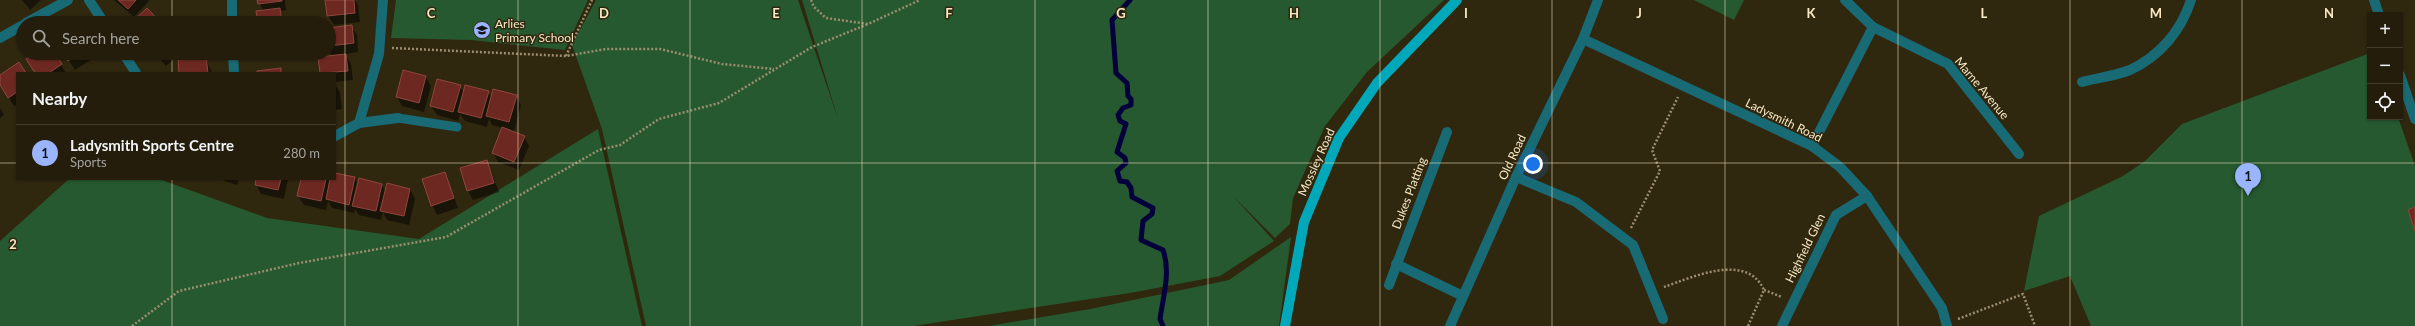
<!DOCTYPE html>
<meta charset="utf-8">
<style>
body{margin:0;font-family:Lato,sans-serif;background:#2c2614;color:#f1f3f6}
.controls{position:absolute;right:12px;top:12px;display:grid;overflow:hidden;border-radius:0px;box-shadow:0 1px 3px #0004}
.controls button{width:36px;height:36px;display:grid;place-items:center;padding:0;border:0;border-bottom:1px solid #413b2c;background:#241d0b;color:#f1f3f6;font:20px sans-serif}
.you{position:absolute;left:1533px;top:164px;width:14px;height:14px;margin:-10px;border:3px solid #fff;border-radius:50%;background:#1a73e8;box-shadow:0 0 0 6px #1a73e833}
.badge{display:grid;place-items:center;width:26px;height:26px;border-radius:50%;background:#9ab5fd;color:#111;font-size:13px;font-weight:700}
.pin{position:absolute;translate:-50% -33px;filter:drop-shadow(0 1px 2px #0008)}
.pin::after{content:'';position:absolute;top:21px;width:14px;height:12px;background:inherit;clip-path:polygon(0 0,100% 0,50% 100%)}
.list{margin:0;padding:0;list-style:none}
h2{display:flex;justify-content:space-between;align-items:center;height:52px;margin:0;padding:0 16px;font-size:17px}
h2 small{font-size:13px;font-weight:400;color:#a3a29d}
.list li{display:grid;grid-template-columns:26px 1fr auto;gap:12px;align-items:center;box-sizing:border-box;height:56px;padding:0 16px;border-top:1px solid #413b2c}
.list b{display:block;font-size:15px;white-space:nowrap}
.list p{margin:0;font-size:13px;white-space:nowrap;color:#a3a29d}
.list em{font-size:13px;font-style:normal;color:#a3a29d}
.icon{flex:none;width:22px;height:22px;fill:none;stroke:currentColor;stroke-width:2;stroke-linecap:round;stroke-linejoin:round}
.map{position:relative;flex:none;width:2415px;height:326px;overflow:hidden}
.search{position:absolute;background:#241d0b;box-shadow:0 1px 3px #0004;left:16px;top:16px;width:320px;height:44px;display:flex;align-items:center;gap:10px;box-sizing:border-box;padding:0 14px;border-radius:22px;color:#a3a29d;font-size:15px}
.panel{position:absolute;background:#241d0b;box-shadow:0 1px 3px #0004;left:16px;top:72px;width:320px;height:108px;border-radius:0px}
.map>svg:first-child{display:block}
.green{fill:#265930}
.shadow{fill:#0007}
.lines{fill:none;stroke-linecap:round;stroke-linejoin:round}
.stream{stroke:#03003c;stroke-width:5}
.building{fill:#6e2822;stroke:#8f463d}
.path{stroke:#9b8e70;stroke-width:2.5;stroke-dasharray:2 2;stroke-linecap:butt}
.lane{stroke:#186a75;stroke-width:9}
.street{stroke:#186a75;stroke-width:10}
.primary{stroke:#01a8b9;stroke-width:10}
.grid{fill:none;stroke:#f8e9c5;stroke-width:1;stroke-opacity:0.55}
.labels{text-anchor:middle;dominant-baseline:central;stroke-width:3;stroke-linejoin:round;paint-order:stroke}
.poi-label{font-size:12px;fill:#f8e9c5;stroke:#30270f;text-anchor:start}
.street-label{font-size:12px;fill:#f8e9c5;stroke:#30270f}
.grid-label{font-size:13px;text-anchor:middle;font-weight:bold;fill:#f8e9c5;stroke:#30270f;stroke-width:3;stroke-linejoin:round;paint-order:stroke}
</style>
<div class="map">
<svg width="2415" height="326" viewBox="0 0 2415 326">
<rect width="100%" height="100%" fill="#30270f"/>
<!-- green -->
<g class="green">
<polygon points="396,0 588,0 565,50 471,40 391,38"/>
<polygon points="596,0 798,0 838,119 802,0 1444,0 1367,72 1325,126 1293,198 1290,224 1275,238 1233,196 1274,241 1220,276 1130,293 913,326 646,326 602,129 572,45"/>
<polygon points="1694,0 1744,0 1734,20"/>
<polygon points="2370,53 2370,117 2398,117 2415,166 2415,326 2091,326 2070,276 2024,291 2039,216 2123,176 2145,161 2182,124"/>
<polygon points="598,129 642,326 0,326 0,241 69,179 159,179 267,218 419,239"/>
<polygon points="1291,237 1279,326 989,326 1090,309 1229,280"/>
</g>
<!-- shadow -->
<g class="shadow">
<polygon points="22,0 41,0 30,10"/>
<polygon points="114,0 149,0 149,1 134,17"/>
<polygon points="258,0 285,0 286,10 280,11 285,23 259,23 263,11"/>
<polygon points="326,0 355,0 358,5 360,22 334,25 328,16"/>
<polygon points="351,26 357,35 358,52 345,54 351,64 353,80 335,82 335,73 321,73 319,58 332,56 329,50 329,29"/>
<polygon points="38,53 54,53 66,73 35,73"/>
<polygon points="64,53 95,53 97,56 75,70"/>
<polygon points="155,53 181,53 166,66"/>
<polygon points="205,57 212,73 180,73"/>
<polygon points="19,64 25,73 17,73 17,105 14,106 0,84 0,76"/>
<polygon points="404,71 426,77 431,86 424,112 402,106 397,97"/>
<polygon points="335,84 340,93 342,109 335,110"/>
<polygon points="460,86 464,93 488,92 492,98 516,96 521,105 514,132 524,136 529,146 519,170 498,162 493,152 503,128 492,125 489,119 487,127 465,121 460,114 458,121 437,115 431,106"/>
<polygon points="0,108 4,115 0,118"/>
<polygon points="487,161 499,192 473,200 468,191"/>
<polygon points="445,173 458,208 437,215 432,205"/>
<polygon points="335,174 355,178 358,184 381,184 386,192 410,189 415,199 409,225 387,220 383,212 381,220 359,215 355,209 354,213 332,208 328,201 326,210 304,205 298,196 302,179 329,179 331,182 331,179 335,179"/>
<polygon points="219,179 239,179 237,185"/>
<polygon points="257,179 288,179 284,199 261,194 256,184"/>
</g>
<g class="lines">
<!-- stream -->
<path class="stream" d="M1130,0L1112,20L1116,73L1127,83L1128,96L1131,99V105L1123,108L1118,115L1120,121L1126,124L1117,152L1125,158L1126,163L1117,171L1120,181L1127,182L1131,188L1132,197L1153,208L1152,214L1143,221L1141,240L1163,250C1171,272 1163,297 1160,319L1163,326"/>
</g>
<!-- building -->
<g class="building">
<polygon points="118,0 136,0 128,9"/>
<polygon points="257,0 282,0 282,1 258,4"/>
<polygon points="325,0 354,0 355,13 327,16"/>
<polygon points="147,8 161,23 131,23"/>
<polygon points="280,8 282,23 258,23 256,11"/>
<polygon points="352,25 354,43 329,46 329,28"/>
<polygon points="36,53 55,53 62,64 49,73 35,73 26,59"/>
<polygon points="63,53 81,53 68,61"/>
<polygon points="346,54 348,71 320,73 318,57"/>
<polygon points="206,56 208,73 179,73 178,59"/>
<polygon points="19,62 26,73 17,73 17,92 8,98 0,85 0,75"/>
<polygon points="281,68 281,73 257,73 257,71"/>
<polygon points="403,70 426,76 419,103 396,97"/>
<polygon points="437,79 461,85 453,112 430,106"/>
<polygon points="465,85 489,91 481,118 458,112"/>
<polygon points="493,89 517,95 509,122 486,116"/>
<polygon points="502,127 525,136 514,162 492,153"/>
<polygon points="487,160 494,183 467,191 460,168"/>
<polygon points="445,172 454,198 431,206 422,179"/>
<polygon points="335,173 355,177 349,205 326,199 330,179 335,179"/>
<polygon points="359,178 382,184 376,211 352,206"/>
<polygon points="256,179 281,179 278,190 255,185"/>
<polygon points="301,179 326,179 321,201 297,196"/>
<polygon points="387,183 410,189 404,216 380,211"/>
<polygon points="2415,207 2415,231 2408,210"/>
</g>
<g class="lines">
<!-- path -->
<g class="path">
<polyline points="811,0 814,7 826,18 868,24 920,0"/>
<polyline points="392,48 566,56 606,49 660,49 722,64 774,69"/>
<polyline points="566,56 592,0"/>
<polyline points="1631,228 1660,171 1652,150 1678,97"/>
<path d="M1664,287C1693,277 1747,252 1764,290L1748,326"/>
<polyline points="1764,290 1782,297"/>
<polyline points="1958,319 2023,294 2035,326"/>
<polyline points="132,326 179,291 299,263 446,237 599,150 620,145 659,119 719,103 812,47 868,24"/>
</g>
<!-- lane -->
<polyline class="lane" points="398,118 457,127"/>
<!-- street -->
<g class="street">
<polyline points="89,0 104,23"/>
<polyline points="232,0 232,23"/>
<polyline points="2374,0 2379,15"/>
<polyline points="26,23 68,0"/>
<polyline points="1873,27 1948,64 2019,154"/>
<polyline points="0,38 23,25"/>
<polyline points="1583,39 1812,146 1840,167 1867,196 1942,308 1947,326"/>
<polyline points="123,53 136,73"/>
<polyline points="233,53 234,73"/>
<polyline points="2400,75 2415,119"/>
<path d="M2082,82C2097,78 2115,76 2130,70C2160,56 2181,31 2191,0"/>
<polyline points="359,123 398,118"/>
<polyline points="335,136 359,123 379,54 383,0"/>
<polyline points="1812,146 1873,27 1845,0"/>
<polyline points="1516,177 1576,202 1633,245 1663,319"/>
<polyline points="1396,264 1463,296"/>
<polyline points="1389,285 1447,132"/>
<polyline points="1450,326 1516,177 1583,39 1598,0"/>
<polyline points="1782,326 1836,215 1867,196"/>
</g>
<!-- primary -->
<polyline class="primary" points="1285,326 1304,222 1339,138 1377,83 1457,0"/>
</g>
<!-- grid -->
<path class="grid" d="M172,0V23M345,0V326M518,0V326M690,0V326M862,0V326M1035,0V326M1208,0V326M1380,0V326M1552,0V326M1725,0V326M1898,0V326M2070,0V326M2242,0V326M172,53V73M0,163H17M335,163H2415M172,179V326"/>
<!-- icons -->
<defs>
<g id="school-disc" transform="scale(0.9)"><circle r="9.5" fill="#9ab5fd" stroke="#30270f"/><path d="M0-5L7-2L0 1L-7-2ZM-4 1L0 2.5L4 1V4Q0 6-4 4Z" fill="#111"/></g>
</defs>
<g fill-rule="evenodd">
<use href="#school-disc" x="482" y="30"/>
</g>
<g class="labels">
<!-- poi labels -->
<g class="poi-label">
<text x="495" y="23">Arlies<tspan x="495" dy="14">Primary School</tspan></text>
</g>
<!-- street labels -->
<g class="street-label">
<text transform="translate(1982 88) rotate(50)">Marne Avenue</text>
<text transform="translate(1784 120) rotate(26)">Ladysmith Road</text>
<text transform="translate(1512 157) rotate(-65)">Old Road</text>
<text transform="translate(1316 162) rotate(-66)">Mossley Road</text>
<text transform="translate(1409 193) rotate(-69)">Dukes Platting</text>
<text transform="translate(1805 248) rotate(-64)">Highfield Glen</text>
</g>
</g>
<g class="grid-label">
<text x="431" y="18">C</text>
<text x="604" y="18">D</text>
<text x="776" y="18">E</text>
<text x="949" y="18">F</text>
<text x="1121" y="18">G</text>
<text x="1294" y="18">H</text>
<text x="1466" y="18">I</text>
<text x="1639" y="18">J</text>
<text x="1811" y="18">K</text>
<text x="1984" y="18">L</text>
<text x="2156" y="18">M</text>
<text x="2329" y="18">N</text>
<text x="13" y="249">2</text>
</g>
</svg>
<div class="controls">
<button>+</button>
<button>−</button>
<button><svg class="icon" aria-label="locate" viewBox="0 0 24 24"><circle cx="12" cy="12" r="6"/><path d="M12 2v4M12 18v4M2 12h4M18 12h4"/></svg></button>
</div>
<div class="you"></div>
<div class="pin badge" style="left:2248px;top:196px">1</div>
<div class="search"><svg class="icon" aria-label="search" viewBox="0 0 24 24"><circle cx="10" cy="10" r="6"/><path d="M15 15l6 6"/></svg>Search here</div>
<section class="panel">
<h2>Nearby<small></small></h2>
<ul class="list">
<li><span class="badge">1</span><div><b>Ladysmith Sports Centre</b><p>Sports</p></div><em>280 m</em></li>
</ul>
</section>
</div>
